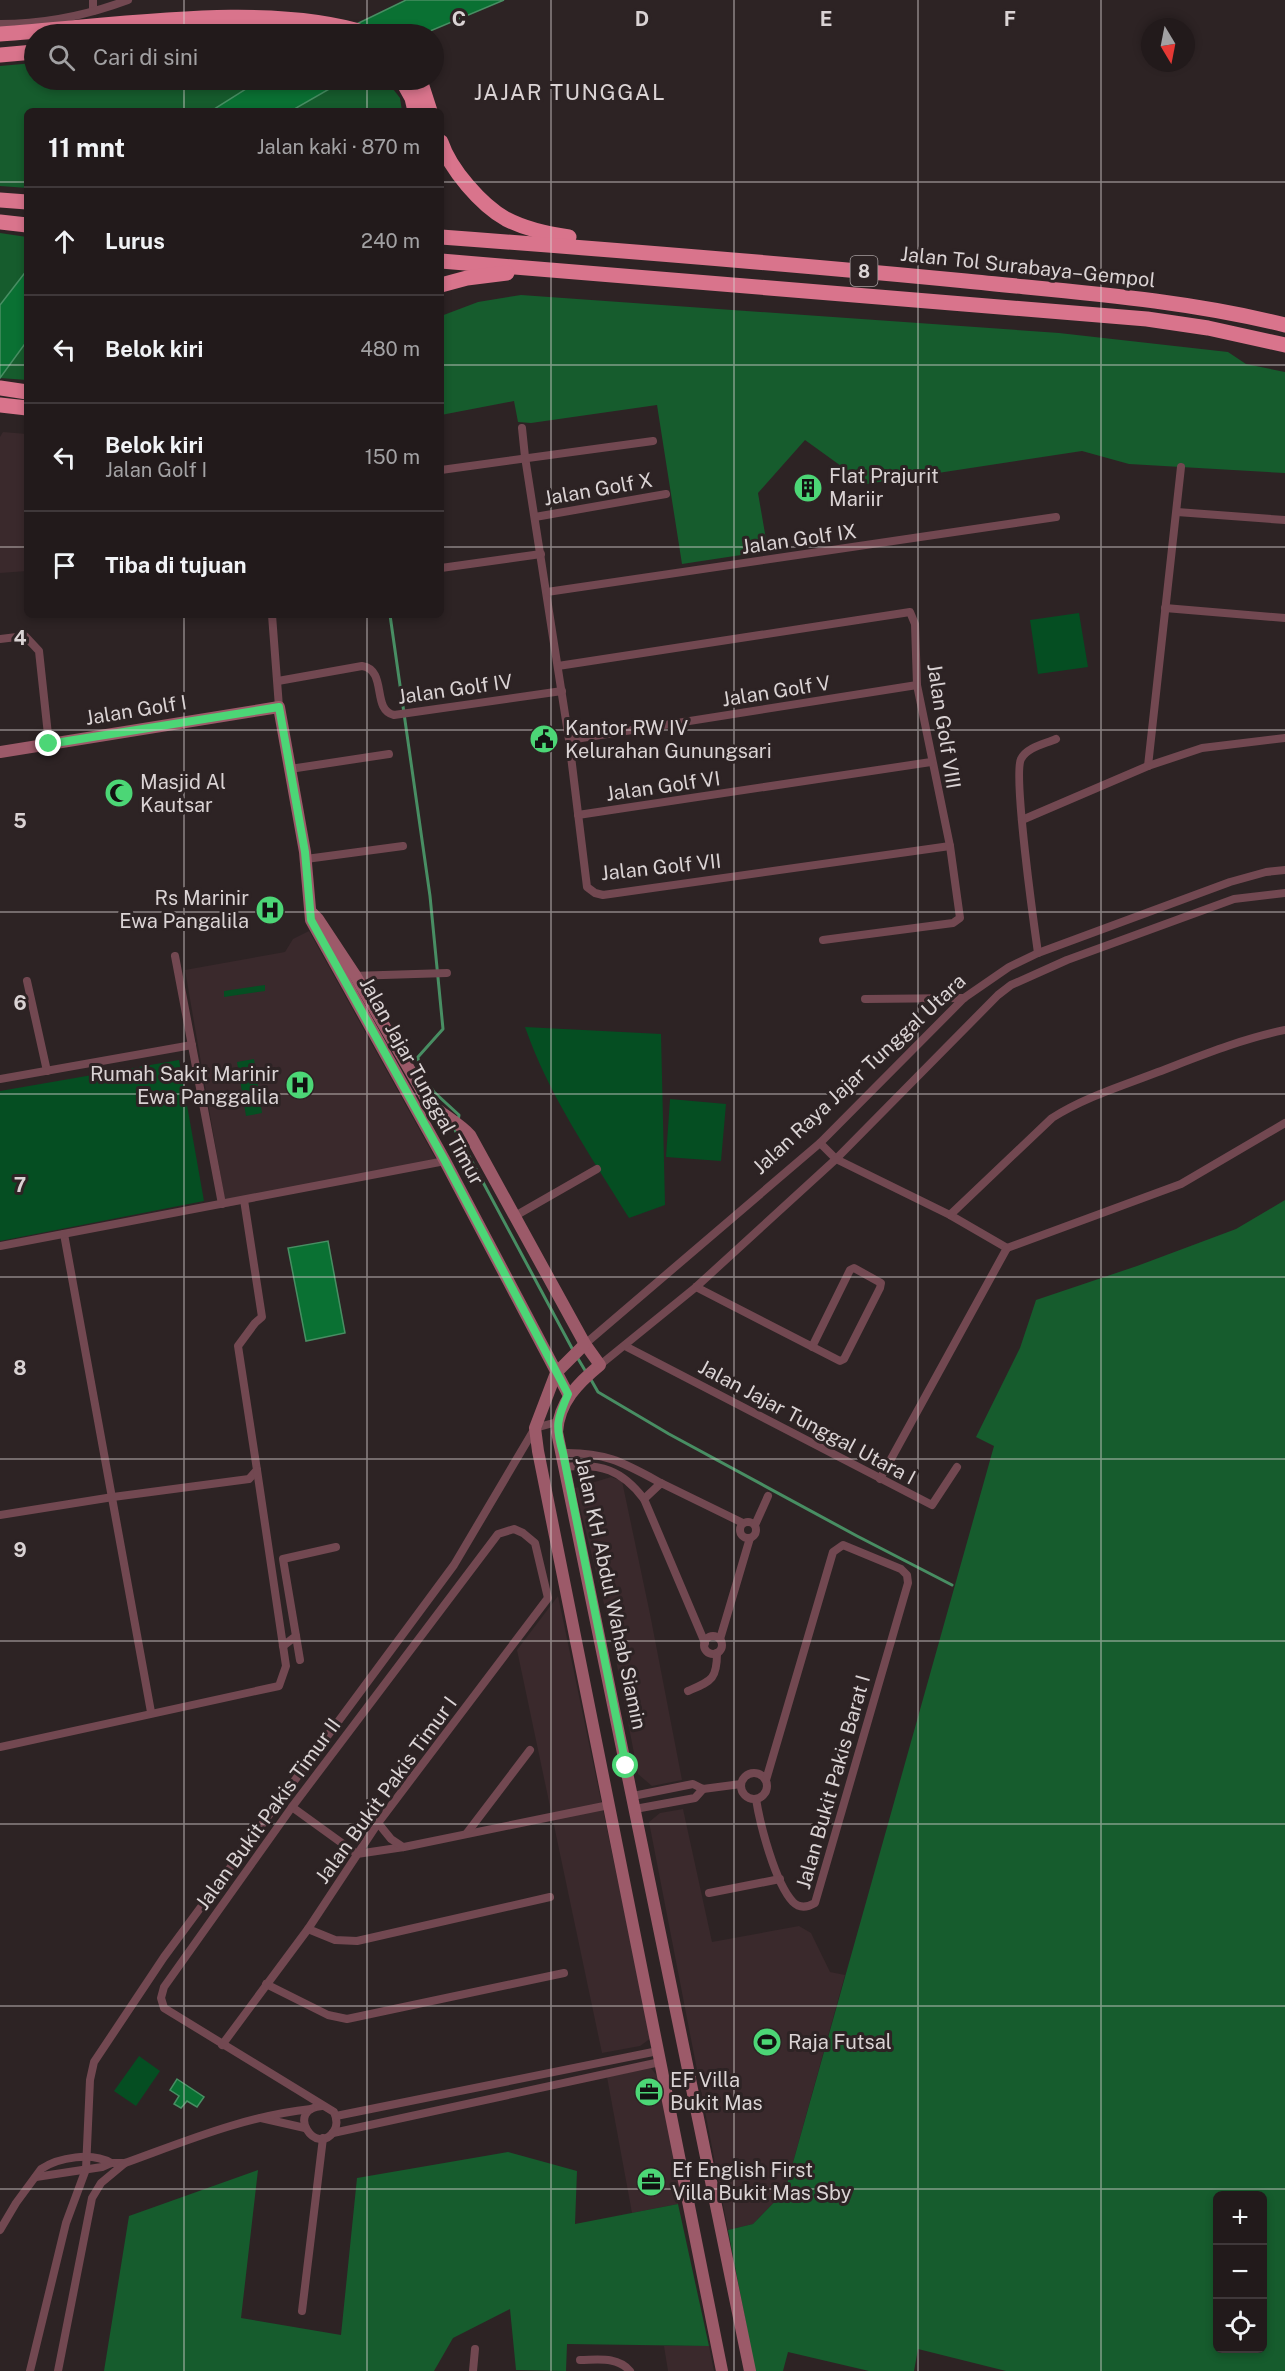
<!DOCTYPE html>
<html lang="id">
<meta charset="utf-8">
<style>
body{margin:0;font-family:"Public Sans",sans-serif;background:#2e2728;color:#f1f3f6}
.controls{position:absolute;right:18px;bottom:18px;display:grid;overflow:hidden;border-radius:9px;box-shadow:0 3px 9px #0003}
.controls button{width:54px;height:54px;display:grid;place-items:center;padding:0;border:0;border-bottom:2px solid #3f383a;background:#221a1b;color:#f1f3f6;font:30px sans-serif}
.compass{position:absolute;left:1141px;top:18px;width:54px;height:54px;border-radius:50%;background:#221a1b;box-shadow:0 3px 9px #0003;rotate:170deg}
.stop{position:absolute;width:18px;height:18px;margin:-14px;border:4px solid #4cd676;border-radius:50%;background:#fff}
.stop.end{background:#4cd676;border-color:#fff;box-shadow:0 2px 6px #0008}
.list{margin:0;padding:0;list-style:none}
h2{display:flex;justify-content:space-between;align-items:center;height:78px;margin:0;padding:0 24px;font-size:26px}
h2 small{font-size:20px;font-weight:400;color:#a2a1a3}
.list li{display:grid;grid-template-columns:39px 1fr auto;gap:18px;align-items:center;box-sizing:border-box;height:108px;padding:0 24px;border-top:2px solid #3f383a}
.list b{display:block;font-size:22px;white-space:nowrap}
.list p{margin:0;font-size:20px;white-space:nowrap;color:#a2a1a3}
.list em{font-size:20px;font-style:normal;color:#a2a1a3}
.icon{flex:none;width:33px;height:33px;fill:none;stroke:currentColor;stroke-width:2;stroke-linecap:round;stroke-linejoin:round}
.map{position:relative;flex:none;width:1285px;height:2371px;overflow:hidden}
.search{position:absolute;background:#221a1b;box-shadow:0 3px 9px #0003;left:24px;top:24px;width:420px;height:66px;display:flex;align-items:center;gap:15px;box-sizing:border-box;padding:0 21px;border-radius:33px;color:#a2a1a3;font-size:22px}
.panel{position:absolute;background:#221a1b;box-shadow:0 3px 9px #0003;left:24px;top:108px;width:420px;height:510px;border-radius:9px}
.map>svg:first-child{display:block}
.built{fill:#3a292c}
.green{fill:#054e22}
.forest{fill:#165c2d;fill-rule:evenodd}
.water{fill:#0a7133;stroke:#488e63;stroke-width:1.5}
.lines{fill:none;stroke-linecap:round;stroke-linejoin:round}
.stream{stroke:#488e63;stroke-width:3}
.street{stroke:#724851;stroke-width:8}
.secondary{stroke:#9c5a69;stroke-width:12}
.highway{stroke:#d9748c;stroke-width:15}
.route{stroke:#4cd676;stroke-width:8}
.grid{fill:none;stroke:#dad3d4;stroke-width:1.5;stroke-opacity:0.55}
.labels{text-anchor:middle;dominant-baseline:central;stroke-width:6;stroke-linejoin:round;paint-order:stroke}
.shield{fill:#2d2324;stroke:#a69e9f;stroke-width:1.5}
.shield-label{font-size:18px;font-weight:bold;fill:#dad3d4}
.street-label{font-size:20px;fill:#dad3d4;stroke:#2d2324}
.poi-label{font-size:20px;fill:#dad3d4;stroke:#2d2324;text-anchor:start}
.quarter-label{font-size:22px;letter-spacing:1.5px;fill:#dad3d4;stroke:#2d2324}
.grid-label{font-size:20px;text-anchor:middle;font-weight:bold;fill:#dad3d4;stroke:#2d2324;stroke-width:6;stroke-linejoin:round;paint-order:stroke}
</style>
<div class="map">
<svg width="1285" height="2371" viewBox="0 0 1285 2371">
<rect width="100%" height="100%" fill="#2d2324"/>
<!-- built -->
<g class="built">
<polygon points="3,432 27,434 27,571 0,573 0,437"/>
<polygon points="309,931 438,1163 226,1207 185,970 285,952 293,939"/>
<polygon points="611,1477 622,1481 650,1614 682,1780 652,1786 638,1774 609,1624 575,1488"/>
<polygon points="558,1596 651,2038 640,2046 602,2053 517,1650"/>
<polygon points="683,1809 712,1942 799,1926 811,1933 830,1972 845,1975 785,2191 753,2224 728,2230 649,1822 660,1813"/>
<polygon points="651,2068 660,2080 681,2190 678,2204 632,2213 607,2077"/>
<polygon points="664,2346 709,2346 714,2371 668,2371"/>
</g>
<!-- green -->
<g class="green">
<polygon points="1079,613 1088,667 1038,674 1030,620"/>
<polygon points="265,985 265,991 224,997 224,991"/>
<path d="M525,1027L661,1034L665,1205L629,1218C591,1156 549,1096 525,1027Z"/>
<polygon points="254,1059 262,1113 246,1116 237,1062"/>
<polygon points="179,1060 204,1201 0,1241 0,1091"/>
<polygon points="670,1099 726,1104 721,1161 666,1157"/>
<polygon points="139,2056 160,2071 136,2106 114,2091"/>
</g>
<!-- forest -->
<g class="forest">
<polygon points="34,63 34,80 260,80 211,111 27,111 27,188 0,186 0,66"/>
<polygon points="345,80 386,80 400,98 402,111 291,111"/>
<polygon points="0,233 27,237 27,270 0,305"/>
<polygon points="521,295 1059,333 1228,352 1246,364 1285,372 1285,473 1129,464 1082,451 866,484 805,440 758,493 768,551 682,564 657,405 531,423 518,422 514,401 441,415 441,316 478,302"/>
<polygon points="27,341 27,380 0,378"/>
<path d="M1285,1200V2371H1006L918,2349L914,2371H869L788,2352L783,2371H755L728,2230L753,2224L785,2191L994,1446L976,1437L1020,1348L1036,1300L1137,1266L1236,1229ZM1218,2196H1262V2348H1218Z"/>
<polygon points="508,2152 577,2171 575,2224 678,2204 709,2346 567,2344 566,2371 516,2370 510,2309 453,2338 434,2371 104,2371 129,2216 258,2170 241,2318 341,2335 357,2178"/>
</g>
<!-- water -->
<g class="water">
<polygon points="406,0 504,0 423,34 336,34"/>
<polygon points="260,80 345,80 291,111 211,111"/>
<polygon points="27,270 27,341 0,378 0,305"/>
<polygon points="328,1241 345,1333 306,1341 288,1248"/>
<polygon points="177,2079 204,2097 197,2107 187,2101 181,2108 174,2104 179,2096 170,2090"/>
</g>
<g class="lines">
<!-- stream -->
<g class="stream">
<polyline points="390,615 430,896 443,1029 418,1057 419,1072 434,1092 459,1115 458,1121"/>
<polyline points="456,1127 455,1130 574,1352"/>
<polyline points="577,1357 586,1372"/>
<polyline points="590,1378 598,1392 669,1434 857,1536 952,1585"/>
</g>
<!-- street -->
<g class="street">
<polyline points="93,0 93,11"/>
<path d="M0,24C43,24 88,15 128,0"/>
<polyline points="522,428 525,457 569,740 587,887 595,893 603,895 950,846"/>
<polyline points="441,470 653,441"/>
<polyline points="1177,512 1285,520"/>
<polyline points="535,517 666,494"/>
<polyline points="441,568 541,554"/>
<polyline points="547,592 1056,517"/>
<polyline points="1165,608 1285,618"/>
<polyline points="272,615 279,707"/>
<polyline points="0,639 25,636 39,651 49,744"/>
<polyline points="558,666 910,612 915,624 917,685 950,846 960,918 953,923 823,940"/>
<path d="M278,681L362,666C388,670 371,710 394,715L562,691"/>
<polyline points="569,740 917,685"/>
<polyline points="1148,766 1181,467"/>
<polyline points="290,769 389,754"/>
<polyline points="578,815 931,762"/>
<polyline points="1022,820 1148,766 1202,748 1285,738"/>
<polyline points="306,859 403,846"/>
<path d="M1038,953C1034,925 1013,775 1021,759C1027,747 1045,744 1056,739"/>
<polyline points="175,956 222,1204"/>
<polyline points="352,976 447,973"/>
<polyline points="27,981 47,1071"/>
<polyline points="865,999 964,998"/>
<polyline points="0,1079 192,1045"/>
<polyline points="820,1143 836,1159 950,1215 1007,1248"/>
<path d="M950,1215L1052,1118C1085,1097 1122,1086 1158,1072C1200,1056 1241,1039 1285,1030"/>
<polyline points="515,1216 597,1169"/>
<polyline points="64,1234 151,1712"/>
<polyline points="0,1246 445,1161"/>
<polyline points="1007,1248 1181,1184 1285,1123"/>
<polyline points="696,1287 840,1361 844,1359 880,1288 881,1283 854,1268 850,1270 812,1347"/>
<polyline points="585,1344 820,1143 964,998 1009,967 1038,953 1230,882 1266,872 1285,870"/>
<polyline points="625,1346 932,1505 957,1467"/>
<polyline points="600,1365 696,1287 836,1159 998,995 1011,985 1067,960 1234,899 1285,893"/>
<path d="M563,1453C606,1452 624,1463 661,1483"/>
<path d="M565,1467C601,1463 622,1470 644,1499"/>
<polyline points="880,1479 1007,1248"/>
<polyline points="0,1515 113,1497 249,1479 257,1470 238,1346 255,1323 262,1317 244,1200"/>
<circle cx="748" cy="1530" r="8"/>
<polyline points="755,1525 768,1496"/>
<polyline points="296,1636 300,1660"/>
<circle cx="713" cy="1645" r="9"/>
<polyline points="720,1639 750,1538"/>
<polyline points="705,1643 644,1499 661,1483 743,1523"/>
<polyline points="283,1646 296,1636 283,1559 336,1547"/>
<path d="M688,1691C711,1681 717,1680 717,1653"/>
<polyline points="0,1747 279,1686 286,1666 257,1470"/>
<circle cx="754" cy="1786" r="13"/>
<polyline points="633,1796 693,1784 703,1789 741,1784"/>
<path d="M756,1799C760,1824 775,1883 793,1902C800,1909 808,1907 815,1903L908,1583L907,1575L901,1569L843,1545L833,1552L766,1780"/>
<polyline points="292,1807 357,1854 404,1847 609,1805"/>
<polyline points="635,1809 695,1798 703,1789"/>
<polyline points="378,1823 391,1839 403,1847"/>
<polyline points="467,1833 530,1750"/>
<polyline points="709,1893 780,1879"/>
<polyline points="308,1929 335,1940 357,1941 550,1897"/>
<polyline points="266,1984 328,2015 347,2019 564,1973"/>
<path d="M222,2045L308,1929L378,1823L548,1598L535,1543L523,1533L514,1529L498,1534L292,1807L164,1987L161,1998L164,2008L334,2112C337,2119 338,2125 334,2131C316,2158 284,2109 322,2106"/>
<polyline points="336,2116 658,2051"/>
<polyline points="261,2118 305,2128"/>
<polyline points="333,2133 660,2062"/>
<path d="M36,2177L102,2167L111,2163H125C186,2141 245,2116 311,2109"/>
<path d="M0,2230L16,2203L41,2169C59,2157 92,2152 111,2163"/>
<polyline points="302,2311 323,2138"/>
<path d="M580,2360C597,2360 617,2356 630,2371"/>
<polyline points="30,2371 66,2223 86,2169 90,2080 94,2062 164,1957 454,1565 535,1428 557,1422"/>
<polyline points="58,2371 92,2198 101,2183 125,2163"/>
<polyline points="473,2371 475,2349"/>
</g>
<!-- secondary -->
<g class="secondary">
<polyline points="0,752 279,707 305,852 311,920 445,1161 568,1394"/>
<path d="M312,913L318,919L355,975L427,1100C440,1114 457,1121 470,1135L585,1344L600,1365C578,1383 559,1402 557,1432L750,2371"/>
<polyline points="585,1344 556,1373 535,1428 538,1451 722,2371"/>
<polyline points="665,2084 690,2078"/>
</g>
<!-- highway -->
<g class="highway">
<path d="M0,34C111,27 266,0 369,34"/>
<polyline points="189,34 272,31 302,34"/>
<polyline points="0,55 34,52"/>
<polyline points="402,80 412,98 415,111"/>
<polyline points="420,80 430,111"/>
<path d="M441,142C450,169 481,205 506,219C525,229 547,234 569,237"/>
<polyline points="0,200 27,202"/>
<polyline points="0,222 27,225"/>
<path d="M441,237C616,250 791,264 966,281C1072,292 1181,299 1285,325"/>
<polyline points="441,261 1147,319 1208,328 1285,345"/>
<polyline points="441,285 467,278 507,273"/>
<polyline points="0,388 27,392"/>
<polyline points="0,405 27,408"/>
</g>
</g>
<g class="lines">
<!-- route -->
<path class="route" d="M49,744L279,707L305,852L311,920L445,1161L568,1394C557,1419 555,1426 563,1453L626,1766"/>
</g>
<!-- grid -->
<path class="grid" d="M184,0V34M367,0V34M551,0V2371M734,0V2371M918,0V2371M1101,0V2371M184,80V111M367,80V111M0,182H27M441,182H1285M0,365H27M441,365H1285M0,547H27M441,547H1285M184,615V2371M367,615V2371M0,730H1285M0,912H1285M0,1094H1285M0,1277H1285M0,1459H1285M0,1641H1285M0,1824H1285M0,2006H1285M0,2189H1285"/>
<!-- icons -->
<defs>
<g id="building-disc" transform="scale(1.5)"><circle r="9.5" fill="#4cd676" stroke="#2d2324"/><path d="M-4-6H4V6H1V3H-1V6H-4ZM-2.5-4.3h1.7v1.8h-1.7ZM.8-4.3h1.7v1.8H.8ZM-2.5-1h1.7V.8h-1.7ZM.8-1h1.7V.8H.8Z" fill="#111"/></g>
<g id="civic-disc" transform="scale(1.5)"><circle r="9.5" fill="#4cd676" stroke="#2d2324"/><path d="M-.6-6.5H3V-4.5H.6V-3L4-1V1h2V6H-6V1h2V-1L-.6-3ZM-1.2 2.5V6h2.4V2.5Z" fill="#111"/></g>
<g id="mosque-disc" transform="scale(1.5)"><circle r="9.5" fill="#4cd676" stroke="#2d2324"/><path d="M3.5-4.9A6 6 0 1 0 3.5 4.9A5 5 0 1 1 3.5-4.9Z" fill="#111"/></g>
<g id="hospital-disc" transform="scale(1.5)"><circle r="9.5" fill="#4cd676" stroke="#2d2324"/><path d="M-5-5h3v3.5h4V-5h3V5h-3V1.5h-4V5h-3Z" fill="#111"/></g>
<g id="stadium-disc" transform="scale(1.5)"><circle r="9.5" fill="#4cd676" stroke="#2d2324"/><path d="M0-5a6.5 5 0 1 0 0 10a6.5 5 0 1 0 0-10ZM-3.5-1.8h7v3.6h-7Z" fill="#111"/></g>
<g id="office-disc" transform="scale(1.5)"><circle r="9.5" fill="#4cd676" stroke="#2d2324"/><path d="M-6-3h4V-5.5h4V-3h4V5H-6ZM-1-4.5V-3h2v-1.5ZM-6 0V1H6V0Z" fill="#111"/></g>
</defs>
<g fill-rule="evenodd">
<use href="#building-disc" x="808" y="488"/>
<use href="#civic-disc" x="544" y="739"/>
<use href="#mosque-disc" x="119" y="793"/>
<use href="#hospital-disc" x="270" y="910"/>
<use href="#hospital-disc" x="300" y="1085"/>
<use href="#stadium-disc" x="767" y="2042"/>
<use href="#office-disc" x="649" y="2092"/>
<use href="#office-disc" x="651" y="2182"/>
</g>
<g class="labels">
<!-- shield labels -->
<rect class="shield" x="850.5" y="256" width="27" height="30" rx="4.5"/>
<g class="shield-label">
<text x="864" y="271">8</text>
</g>
<!-- street labels -->
<g class="street-label">
<text transform="translate(1028 267) rotate(6)">Jalan Tol Surabaya–Gempol</text>
<text transform="translate(598 489) rotate(-10)">Jalan Golf X</text>
<text transform="translate(799 539) rotate(-8)">Jalan Golf IX</text>
<text transform="translate(455 689) rotate(-8)">Jalan Golf IV</text>
<text transform="translate(776 691) rotate(-9)">Jalan Golf V</text>
<text transform="translate(136 710) rotate(-9)">Jalan Golf I</text>
<text transform="translate(944 726) rotate(81)">Jalan Golf VIII</text>
<text transform="translate(663 786) rotate(-8)">Jalan Golf VI</text>
<text transform="translate(661 867) rotate(-6)">Jalan Golf VII</text>
<text transform="translate(859 1074) rotate(-43)">Jalan Raya Jajar Tunggal Utara</text>
<text transform="translate(422 1081) rotate(61)">Jalan Jajar Tunggal Timur</text>
<text transform="translate(807 1422) rotate(28)">Jalan Jajar Tunggal Utara I</text>
<text transform="translate(611 1593) rotate(78)">Jalan KH Abdul Wahab Siamin</text>
<text transform="translate(833 1782) rotate(-74)">Jalan Bukit Pakis Barat I</text>
<text transform="translate(386 1790) rotate(-54)">Jalan Bukit Pakis Timur I</text>
<text transform="translate(268 1814) rotate(-54)">Jalan Bukit Pakis Timur II</text>
</g>
<!-- poi labels -->
<g class="poi-label">
<text x="829" y="476">Flat Prajurit<tspan x="829" dy="23">Mariir</tspan></text>
<text x="565" y="728">Kantor RW IV<tspan x="565" dy="23">Kelurahan Gunungsari</tspan></text>
<text x="140" y="782">Masjid Al<tspan x="140" dy="23">Kautsar</tspan></text>
<text x="249" y="898" text-anchor="end">Rs Marinir<tspan x="249" dy="23">Ewa Pangalila</tspan></text>
<text x="279" y="1074" text-anchor="end">Rumah Sakit Marinir<tspan x="279" dy="23">Ewa Panggalila</tspan></text>
<text x="788" y="2042">Raja Futsal</text>
<text x="670" y="2080">EF Villa<tspan x="670" dy="23">Bukit Mas</tspan></text>
<text x="672" y="2170">Ef English First<tspan x="672" dy="23">Villa Bukit Mas Sby</tspan></text>
</g>
<!-- quarter labels -->
<g class="quarter-label">
<text x="570" y="92">JAJAR TUNGGAL</text>
</g>
</g>
<g class="grid-label">
<text x="459" y="26">C</text>
<text x="642" y="26">D</text>
<text x="826" y="26">E</text>
<text x="1010" y="26">F</text>
<text x="20" y="645">4</text>
<text x="20" y="828">5</text>
<text x="20" y="1010">6</text>
<text x="20" y="1192">7</text>
<text x="20" y="1375">8</text>
<text x="20" y="1557">9</text>
</g>
</svg>
<div class="controls">
<button>+</button>
<button>−</button>
<button><svg class="icon" aria-label="locate" viewBox="0 0 24 24"><circle cx="12" cy="12" r="6"/><path d="M12 2v4M12 18v4M2 12h4M18 12h4"/></svg></button>
</div>
<svg class="compass" viewBox="-18 -18 36 36"><path d="M0-13l5 13h-10z" fill="#e53935"/><path d="M0 13l5-13h-10z" fill="#a2a1a3"/></svg>
<div class="stop" style="left:626px;top:1766px"></div>
<div class="stop end" style="left:49px;top:744px"></div>
<div class="search"><svg class="icon" aria-label="search" viewBox="0 0 24 24"><circle cx="10" cy="10" r="6"/><path d="M15 15l6 6"/></svg>Cari di sini</div>
<section class="panel">
<h2>11 mnt<small>Jalan kaki · 870 m</small></h2>
<ul class="list">
<li><svg class="icon" aria-label="ahead" viewBox="0 0 24 24"><path d="M12 20V5M6 11l6-6 6 6"/></svg><div><b>Lurus</b></div><em>240 m</em></li>
<li><svg class="icon" aria-label="left" viewBox="0 0 24 24"><path d="M17 20v-9H6M10 6l-5 5 5 5"/></svg><div><b>Belok kiri</b></div><em>480 m</em></li>
<li><svg class="icon" aria-label="left" viewBox="0 0 24 24"><path d="M17 20v-9H6M10 6l-5 5 5 5"/></svg><div><b>Belok kiri</b><p>Jalan Golf I</p></div><em>150 m</em></li>
<li><svg class="icon" aria-label="arrive" viewBox="0 0 24 24"><path d="M6 21V4h12l-3 4 3 4H6"/></svg><div><b>Tiba di tujuan</b></div></li>
</ul>
</section>
</div>
